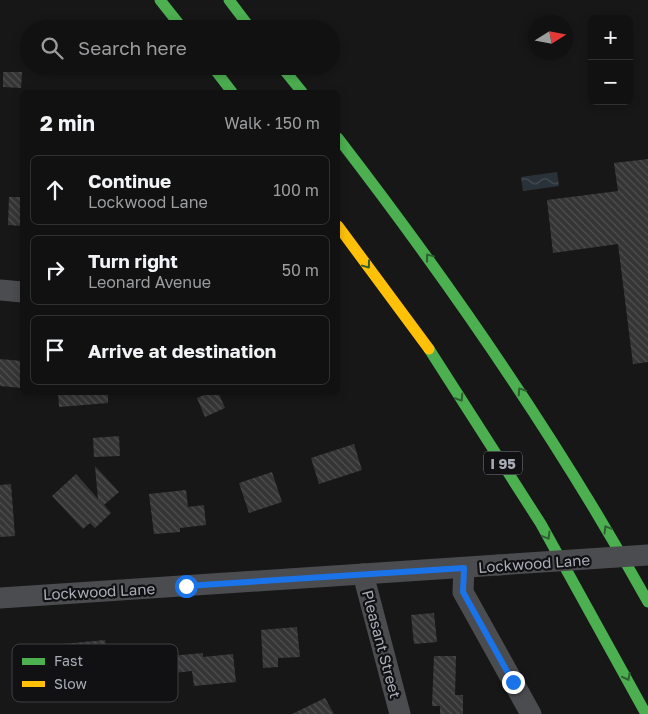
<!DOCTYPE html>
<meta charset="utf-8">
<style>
body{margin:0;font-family:"Golos Text",sans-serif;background:#1a1a1a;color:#f1f3f6}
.controls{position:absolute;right:15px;top:15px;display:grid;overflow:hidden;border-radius:8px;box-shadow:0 2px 8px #0003}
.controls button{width:45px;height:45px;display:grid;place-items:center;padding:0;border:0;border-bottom:1px solid #303131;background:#111;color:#f1f3f6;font:25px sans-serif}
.compass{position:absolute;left:528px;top:15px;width:45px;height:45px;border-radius:50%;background:#111;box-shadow:0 2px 8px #0003;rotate:79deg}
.stop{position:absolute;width:15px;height:15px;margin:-11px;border:4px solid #1a73e8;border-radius:50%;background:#fff}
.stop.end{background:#1a73e8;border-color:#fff;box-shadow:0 1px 5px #0008}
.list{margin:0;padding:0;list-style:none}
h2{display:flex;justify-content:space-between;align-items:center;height:65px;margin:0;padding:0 20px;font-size:21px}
h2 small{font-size:16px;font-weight:400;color:#9c9d9f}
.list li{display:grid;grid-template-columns:32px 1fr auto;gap:15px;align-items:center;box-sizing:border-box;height:70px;margin:0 10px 10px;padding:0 10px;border:1px solid #303131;border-radius:8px}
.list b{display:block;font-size:19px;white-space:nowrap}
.list p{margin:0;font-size:16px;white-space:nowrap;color:#9c9d9f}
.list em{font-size:16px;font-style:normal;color:#9c9d9f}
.icon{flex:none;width:28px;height:28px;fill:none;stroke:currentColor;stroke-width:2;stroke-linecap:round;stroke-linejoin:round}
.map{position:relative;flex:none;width:648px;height:714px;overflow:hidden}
.search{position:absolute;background:#111;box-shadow:0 2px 8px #0003;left:20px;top:20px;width:320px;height:55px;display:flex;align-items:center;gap:12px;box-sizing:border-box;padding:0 18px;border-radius:28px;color:#9c9d9f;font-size:19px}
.panel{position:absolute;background:#111;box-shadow:0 2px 8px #0003;left:20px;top:90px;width:320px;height:305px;border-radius:8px}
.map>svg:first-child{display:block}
.water{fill:url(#water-waves)}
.building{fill:url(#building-back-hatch)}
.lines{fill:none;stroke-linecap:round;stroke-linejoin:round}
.street{stroke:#4b4c50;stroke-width:21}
.fast{stroke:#4caf50;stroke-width:11}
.slow{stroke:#ffc107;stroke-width:11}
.street-bridge{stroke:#4b4c50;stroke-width:21}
.oneway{stroke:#2e6032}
.route{stroke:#1a73e8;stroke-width:6}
.labels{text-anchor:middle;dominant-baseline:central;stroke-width:4.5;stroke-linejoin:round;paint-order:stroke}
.shield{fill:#111113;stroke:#7b7e86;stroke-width:1}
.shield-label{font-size:14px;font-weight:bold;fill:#a8adb8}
.street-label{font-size:15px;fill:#a8adb8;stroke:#111113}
.key{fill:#111113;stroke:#3e4045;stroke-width:1}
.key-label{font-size:14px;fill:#a8adb8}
</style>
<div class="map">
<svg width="648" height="714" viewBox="0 0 648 714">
<defs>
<pattern id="water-waves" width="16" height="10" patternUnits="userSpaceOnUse" patternTransform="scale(1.25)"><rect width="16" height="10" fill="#2a3239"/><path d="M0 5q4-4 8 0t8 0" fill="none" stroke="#464d54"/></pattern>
<pattern id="building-back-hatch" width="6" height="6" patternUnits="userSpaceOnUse" patternTransform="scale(1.25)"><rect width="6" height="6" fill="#353536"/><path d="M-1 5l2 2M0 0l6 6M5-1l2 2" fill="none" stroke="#4f5051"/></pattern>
</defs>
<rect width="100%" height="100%" fill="#171717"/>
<!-- water -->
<polygon class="water" points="557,172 559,186 523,191 521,177"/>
<!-- building -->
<g class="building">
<polygon points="3,72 22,72 21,88 3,87"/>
<polygon points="648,159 648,362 633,364 618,244 553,253 547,200 618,191 614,163"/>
<polygon points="9,197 22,197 22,226 8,225"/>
<polygon points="0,359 22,361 22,388 0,386"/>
<polygon points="58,392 108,392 108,403 59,407"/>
<polygon points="211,392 218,392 225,408 205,417 197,398"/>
<polygon points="119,436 120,456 94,457 93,438"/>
<polygon points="354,444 362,470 319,484 311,458"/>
<polygon points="95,466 119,492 104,505 111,513 95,528 90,523 83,529 52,496 76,474 98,499"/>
<polygon points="272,472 282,502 249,513 239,483"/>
<polygon points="11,484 15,536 0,537 0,485"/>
<polygon points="186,490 188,507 204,505 206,525 180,528 180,532 154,534 149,494"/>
<polygon points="434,613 437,642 414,644 411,615"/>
<polygon points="297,627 300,657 278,658 278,667 263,668 261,630"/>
<polygon points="105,640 107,652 170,647 171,656 203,653 203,657 233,654 236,682 194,686 192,671 144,676 145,685 129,686 129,682 75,688 73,665 64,666 63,644"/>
<polygon points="434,656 456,656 455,695 463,695 463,714 440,714 440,706 432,706"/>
<polygon points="325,698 334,714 292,714"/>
</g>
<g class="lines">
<!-- street -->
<g class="street">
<polyline points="0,290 22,292"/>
<polyline points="464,568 463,592 531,714"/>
<polyline points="363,574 400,714"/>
<polyline points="0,598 498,565"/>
</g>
<!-- fast -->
<g class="fast">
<polyline points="160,0 183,29"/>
<polyline points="229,0 251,29"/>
<polyline points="212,66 232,92"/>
<polyline points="281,66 302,92"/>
<path d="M338,138C452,286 557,438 648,602"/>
<polyline points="429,349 541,524 646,714"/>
</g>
<!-- slow -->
<polyline class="slow" points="338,226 429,349"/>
<!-- street-bridge -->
<polyline class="street-bridge" points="498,565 648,555"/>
</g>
<!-- one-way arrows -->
<defs><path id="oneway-chevron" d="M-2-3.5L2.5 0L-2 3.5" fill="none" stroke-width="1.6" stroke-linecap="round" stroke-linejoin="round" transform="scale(1.25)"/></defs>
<g class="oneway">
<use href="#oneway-chevron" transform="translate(429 257) rotate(-127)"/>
<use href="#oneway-chevron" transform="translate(367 265) rotate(53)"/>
<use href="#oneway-chevron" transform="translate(521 391) rotate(-123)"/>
<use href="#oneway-chevron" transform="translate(460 398) rotate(57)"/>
<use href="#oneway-chevron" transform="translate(607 529) rotate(-121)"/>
<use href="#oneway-chevron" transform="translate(547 536) rotate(59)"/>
<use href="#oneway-chevron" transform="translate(627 677) rotate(62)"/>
</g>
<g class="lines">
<!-- route -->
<polyline class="route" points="186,586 464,568 463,592 513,682"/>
</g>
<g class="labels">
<!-- shield labels -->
<rect class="shield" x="484" y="451.5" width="38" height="23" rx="4"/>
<g class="shield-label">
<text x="503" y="463">I 95</text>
</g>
<!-- street labels -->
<g class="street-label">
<text transform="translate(534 563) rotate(-4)">Lockwood Lane</text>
<text transform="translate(99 591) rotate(-3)">Lockwood Lane</text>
<text transform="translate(382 644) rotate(75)">Pleasant Street</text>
</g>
</g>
<!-- legend -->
<rect x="12" y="644" width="166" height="58" rx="8" class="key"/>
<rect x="22" y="658" width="23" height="7" fill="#4caf50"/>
<rect x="22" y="681" width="23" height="6" fill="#ffc107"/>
<g class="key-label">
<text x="54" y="666">Fast</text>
<text x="54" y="689">Slow</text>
</g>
</svg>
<div class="controls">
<button>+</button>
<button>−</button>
</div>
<svg class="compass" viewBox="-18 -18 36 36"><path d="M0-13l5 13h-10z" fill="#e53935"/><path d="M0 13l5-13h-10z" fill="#9c9d9f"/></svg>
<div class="stop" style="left:186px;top:586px"></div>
<div class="stop end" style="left:513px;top:682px"></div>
<div class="search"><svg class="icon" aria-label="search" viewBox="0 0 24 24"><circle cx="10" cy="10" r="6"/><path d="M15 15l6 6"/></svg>Search here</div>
<section class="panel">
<h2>2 min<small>Walk · 150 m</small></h2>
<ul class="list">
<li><svg class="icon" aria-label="ahead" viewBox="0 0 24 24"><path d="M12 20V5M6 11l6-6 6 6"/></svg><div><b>Continue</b><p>Lockwood Lane</p></div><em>100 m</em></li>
<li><svg class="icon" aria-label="right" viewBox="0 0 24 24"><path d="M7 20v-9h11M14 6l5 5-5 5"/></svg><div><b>Turn right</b><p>Leonard Avenue</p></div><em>50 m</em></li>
<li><svg class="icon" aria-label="arrive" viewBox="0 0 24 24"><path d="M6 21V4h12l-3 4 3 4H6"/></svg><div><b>Arrive at destination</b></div></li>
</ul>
</section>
</div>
